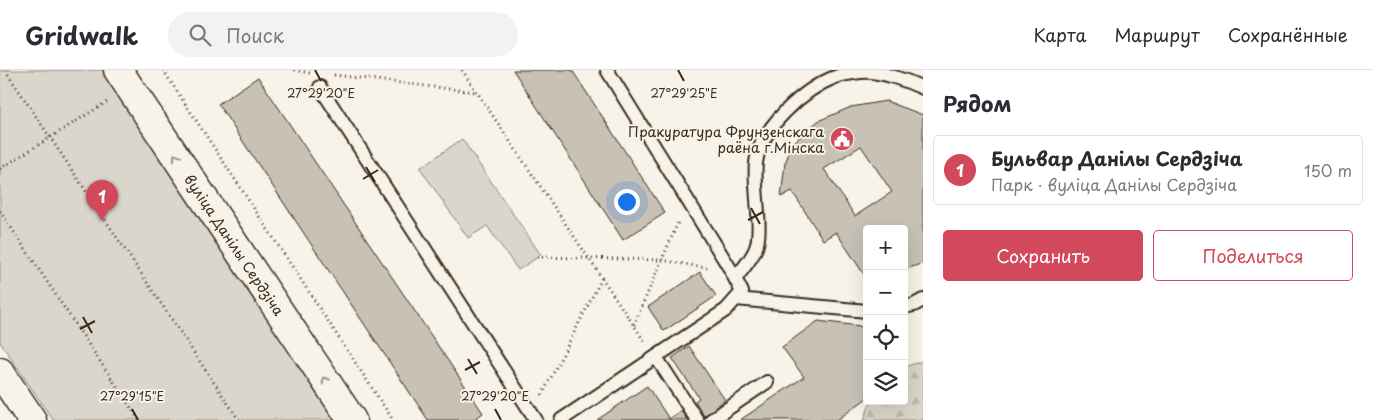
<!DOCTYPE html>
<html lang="ru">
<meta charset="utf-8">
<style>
body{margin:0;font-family:"Playpen Sans",sans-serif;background:#f2f2f3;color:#2b2b33}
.controls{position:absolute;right:15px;bottom:15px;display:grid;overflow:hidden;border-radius:5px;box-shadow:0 5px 20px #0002}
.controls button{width:45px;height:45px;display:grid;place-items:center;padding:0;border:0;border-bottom:1px solid #e1e1e2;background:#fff;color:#2b2b33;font:25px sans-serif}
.you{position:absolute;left:626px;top:131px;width:18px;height:18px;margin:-12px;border:4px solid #fff;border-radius:50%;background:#1a73e8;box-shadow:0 0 0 8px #1a73e833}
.badge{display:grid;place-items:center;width:32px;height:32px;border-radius:50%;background:#d1495b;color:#fff;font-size:16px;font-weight:700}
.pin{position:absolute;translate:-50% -41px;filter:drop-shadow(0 1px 2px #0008)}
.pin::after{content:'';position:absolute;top:26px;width:18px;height:15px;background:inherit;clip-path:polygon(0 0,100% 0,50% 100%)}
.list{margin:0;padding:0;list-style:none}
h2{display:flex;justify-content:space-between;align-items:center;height:65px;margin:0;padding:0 20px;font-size:21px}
h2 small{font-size:16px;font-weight:400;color:#7c7c81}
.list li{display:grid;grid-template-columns:32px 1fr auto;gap:15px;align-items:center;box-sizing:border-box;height:70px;margin:0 10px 10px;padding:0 10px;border:1px solid #e1e1e2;border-radius:5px}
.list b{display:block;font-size:19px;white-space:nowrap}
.list p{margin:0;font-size:16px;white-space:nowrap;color:#7c7c81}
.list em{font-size:16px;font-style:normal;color:#7c7c81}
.actions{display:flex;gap:10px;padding:15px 20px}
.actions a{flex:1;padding:11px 0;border:1px solid #d1495b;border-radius:5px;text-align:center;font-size:18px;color:#d1495b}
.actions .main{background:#d1495b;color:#fff}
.icon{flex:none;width:28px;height:28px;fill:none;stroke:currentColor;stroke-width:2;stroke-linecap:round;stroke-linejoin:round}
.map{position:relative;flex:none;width:923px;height:350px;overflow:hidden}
header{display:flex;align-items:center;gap:30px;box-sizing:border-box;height:70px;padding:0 25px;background:#fff;border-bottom:1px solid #e1e1e2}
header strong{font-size:24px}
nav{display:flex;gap:28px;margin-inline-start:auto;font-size:18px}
.search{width:350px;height:45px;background:#f2f2f3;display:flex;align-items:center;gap:12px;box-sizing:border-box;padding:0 18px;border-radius:28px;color:#7c7c81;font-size:19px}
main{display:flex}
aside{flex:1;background:#fff}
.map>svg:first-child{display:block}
.forest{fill:url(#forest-firs);stroke:#8b8074}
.park{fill:#dbd6cb;stroke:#8b8074}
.building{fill:#c8c1b6;stroke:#3b2a1e;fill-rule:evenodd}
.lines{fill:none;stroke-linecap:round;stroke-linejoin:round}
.service-casing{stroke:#3b2a1e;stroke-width:16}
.tertiary-casing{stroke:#3b2a1e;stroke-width:31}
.path{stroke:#3b2a1e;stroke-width:3;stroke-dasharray:1 4;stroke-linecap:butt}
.service{stroke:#f7f3e8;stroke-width:12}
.tertiary{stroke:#f7f3e8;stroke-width:28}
.oneway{stroke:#998e83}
.ticks{fill:none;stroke:#3b2a1e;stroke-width:2}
.labels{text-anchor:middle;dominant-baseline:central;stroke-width:4;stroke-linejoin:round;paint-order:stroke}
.poi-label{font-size:14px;fill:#3b2a1e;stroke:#f7f3e8;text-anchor:end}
.street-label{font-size:14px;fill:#3b2a1e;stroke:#f7f3e8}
.ticks-label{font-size:12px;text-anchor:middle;fill:#3b2a1e;stroke:#f7f3e8;stroke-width:4;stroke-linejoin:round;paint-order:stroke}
</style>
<header>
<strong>Gridwalk</strong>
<div class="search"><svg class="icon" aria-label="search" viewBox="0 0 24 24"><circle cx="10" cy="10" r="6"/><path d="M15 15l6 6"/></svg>Поиск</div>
<nav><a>Карта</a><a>Маршрут</a><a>Сохранённые</a></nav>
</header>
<main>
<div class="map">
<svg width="923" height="350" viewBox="0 0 923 350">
<defs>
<pattern id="forest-firs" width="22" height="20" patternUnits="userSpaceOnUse" patternTransform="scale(1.25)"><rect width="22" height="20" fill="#dbd6cb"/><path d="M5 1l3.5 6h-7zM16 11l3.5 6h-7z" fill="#bdb8ae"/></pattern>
</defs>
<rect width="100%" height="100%" fill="#f7f3e8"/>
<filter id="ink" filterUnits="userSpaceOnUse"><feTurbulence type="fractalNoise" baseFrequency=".02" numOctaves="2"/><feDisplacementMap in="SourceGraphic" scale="10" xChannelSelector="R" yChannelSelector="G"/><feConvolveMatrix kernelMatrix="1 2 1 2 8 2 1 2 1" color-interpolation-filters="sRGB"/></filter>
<g filter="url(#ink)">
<!-- forest -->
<polygon class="forest" points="923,291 923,350 864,350 871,331 904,331 904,297"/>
<!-- park -->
<g class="park">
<polygon points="0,0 104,0 336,350 53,350 0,272"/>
<polygon points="462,69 541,185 518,200 487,156 468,168 420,98"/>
</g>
<!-- building -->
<g class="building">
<polygon points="513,0 572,0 665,143 623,170"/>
<polygon points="258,7 483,343 473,350 428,350 218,34"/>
<path d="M886,31L923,45V193L904,200V159H867V209L836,162L823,170L792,121L781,127L785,93L793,73L818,51L851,37ZM861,76L892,122L855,146L824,99Z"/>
<polygon points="700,202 716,226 664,261 648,237"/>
<polygon points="818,251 860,256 867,265 867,328 837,350 740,350 804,307 782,277"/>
<polygon points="689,276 725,330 704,346 695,331 699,328 672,288"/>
<polygon points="647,316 669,349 681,340 687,350 597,350"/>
</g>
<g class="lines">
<!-- service casing -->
<g class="service-casing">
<g id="service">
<polyline points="320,17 536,350"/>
<path d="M736,208C742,199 751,190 755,180C764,162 753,117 756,93C760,58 804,19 835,7C843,4 853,3 861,2C879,0 908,11 923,18"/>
<polyline points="736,229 867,241"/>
<polyline points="904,237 914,235 923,230"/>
<polyline points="656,287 697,350"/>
<polyline points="561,350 726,240 742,222 729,197 607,0"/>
<polyline points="711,350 767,312"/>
</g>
</g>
<!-- tertiary casing -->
<g class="tertiary-casing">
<g id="tertiary">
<path id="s1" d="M118,0L352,350"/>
<polyline points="0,302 32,350"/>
</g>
</g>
<!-- path -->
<g class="path">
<polyline points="5,0 239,350"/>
<polyline points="163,0 393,350"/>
<polyline points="294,0 310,3"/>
<polyline points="462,0 645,272"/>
<polyline points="334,5 476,22"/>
<polyline points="0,99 110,30"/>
<polyline points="0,141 139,350"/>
<polyline points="537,187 662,190 707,198"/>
<polyline points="634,255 679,150"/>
<polyline points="542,325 602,208"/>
</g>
<!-- service -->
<use href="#service" class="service"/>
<!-- tertiary -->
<use href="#tertiary" class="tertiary"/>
</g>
<!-- one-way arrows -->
<defs><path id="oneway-chevron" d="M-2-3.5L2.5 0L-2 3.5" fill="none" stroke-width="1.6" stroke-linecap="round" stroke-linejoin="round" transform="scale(1.25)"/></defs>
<g class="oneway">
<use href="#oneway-chevron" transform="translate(176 87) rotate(-124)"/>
<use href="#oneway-chevron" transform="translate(325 310) rotate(-124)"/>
</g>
</g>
<!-- ticks -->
<path class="ticks" d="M315,0L321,11M678,0L684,11M366,97L375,112M363,109L378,100M751,138L760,154M748,150L763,142M83,247L92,263M80,259L95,251M468,289L477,304M465,300L480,292M132,339L138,350M495,339L501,350"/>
<!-- icons -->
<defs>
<g id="civic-disc" transform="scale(1.25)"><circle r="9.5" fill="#d1495b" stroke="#f7f3e8"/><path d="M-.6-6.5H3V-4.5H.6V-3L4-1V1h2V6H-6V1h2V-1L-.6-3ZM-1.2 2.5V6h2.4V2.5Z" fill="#fff"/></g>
</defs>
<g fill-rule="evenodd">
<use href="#civic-disc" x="842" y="69"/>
</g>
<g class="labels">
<!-- poi labels -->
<g class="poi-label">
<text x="824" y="61">Пракуратура Фрунзенскага<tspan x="824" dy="16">раёна г.Мінска</tspan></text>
</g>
<!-- street labels -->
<g class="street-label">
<text stroke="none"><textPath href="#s1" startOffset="210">вуліца Данілы Сердзіча</textPath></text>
</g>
</g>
<g class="ticks-label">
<text x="321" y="28">27°29'20"E</text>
<text x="684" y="28">27°29'25"E</text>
<text x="132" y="331">27°29'15"E</text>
<text x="495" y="331">27°29'20"E</text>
</g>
</svg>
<div class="controls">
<button>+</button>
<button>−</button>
<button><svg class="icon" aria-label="locate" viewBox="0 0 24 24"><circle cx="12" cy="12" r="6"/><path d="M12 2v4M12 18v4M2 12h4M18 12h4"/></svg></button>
<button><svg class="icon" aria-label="layers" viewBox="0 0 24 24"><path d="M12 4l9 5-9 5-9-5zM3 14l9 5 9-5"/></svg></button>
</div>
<div class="you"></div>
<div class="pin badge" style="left:102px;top:151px">1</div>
</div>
<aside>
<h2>Рядом<small></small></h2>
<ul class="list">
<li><span class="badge">1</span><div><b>Бульвар Данілы Сердзіча</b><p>Парк · вуліца Данілы Сердзіча</p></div><em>150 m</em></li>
</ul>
<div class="actions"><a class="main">Сохранить</a><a>Поделиться</a></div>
</aside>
</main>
